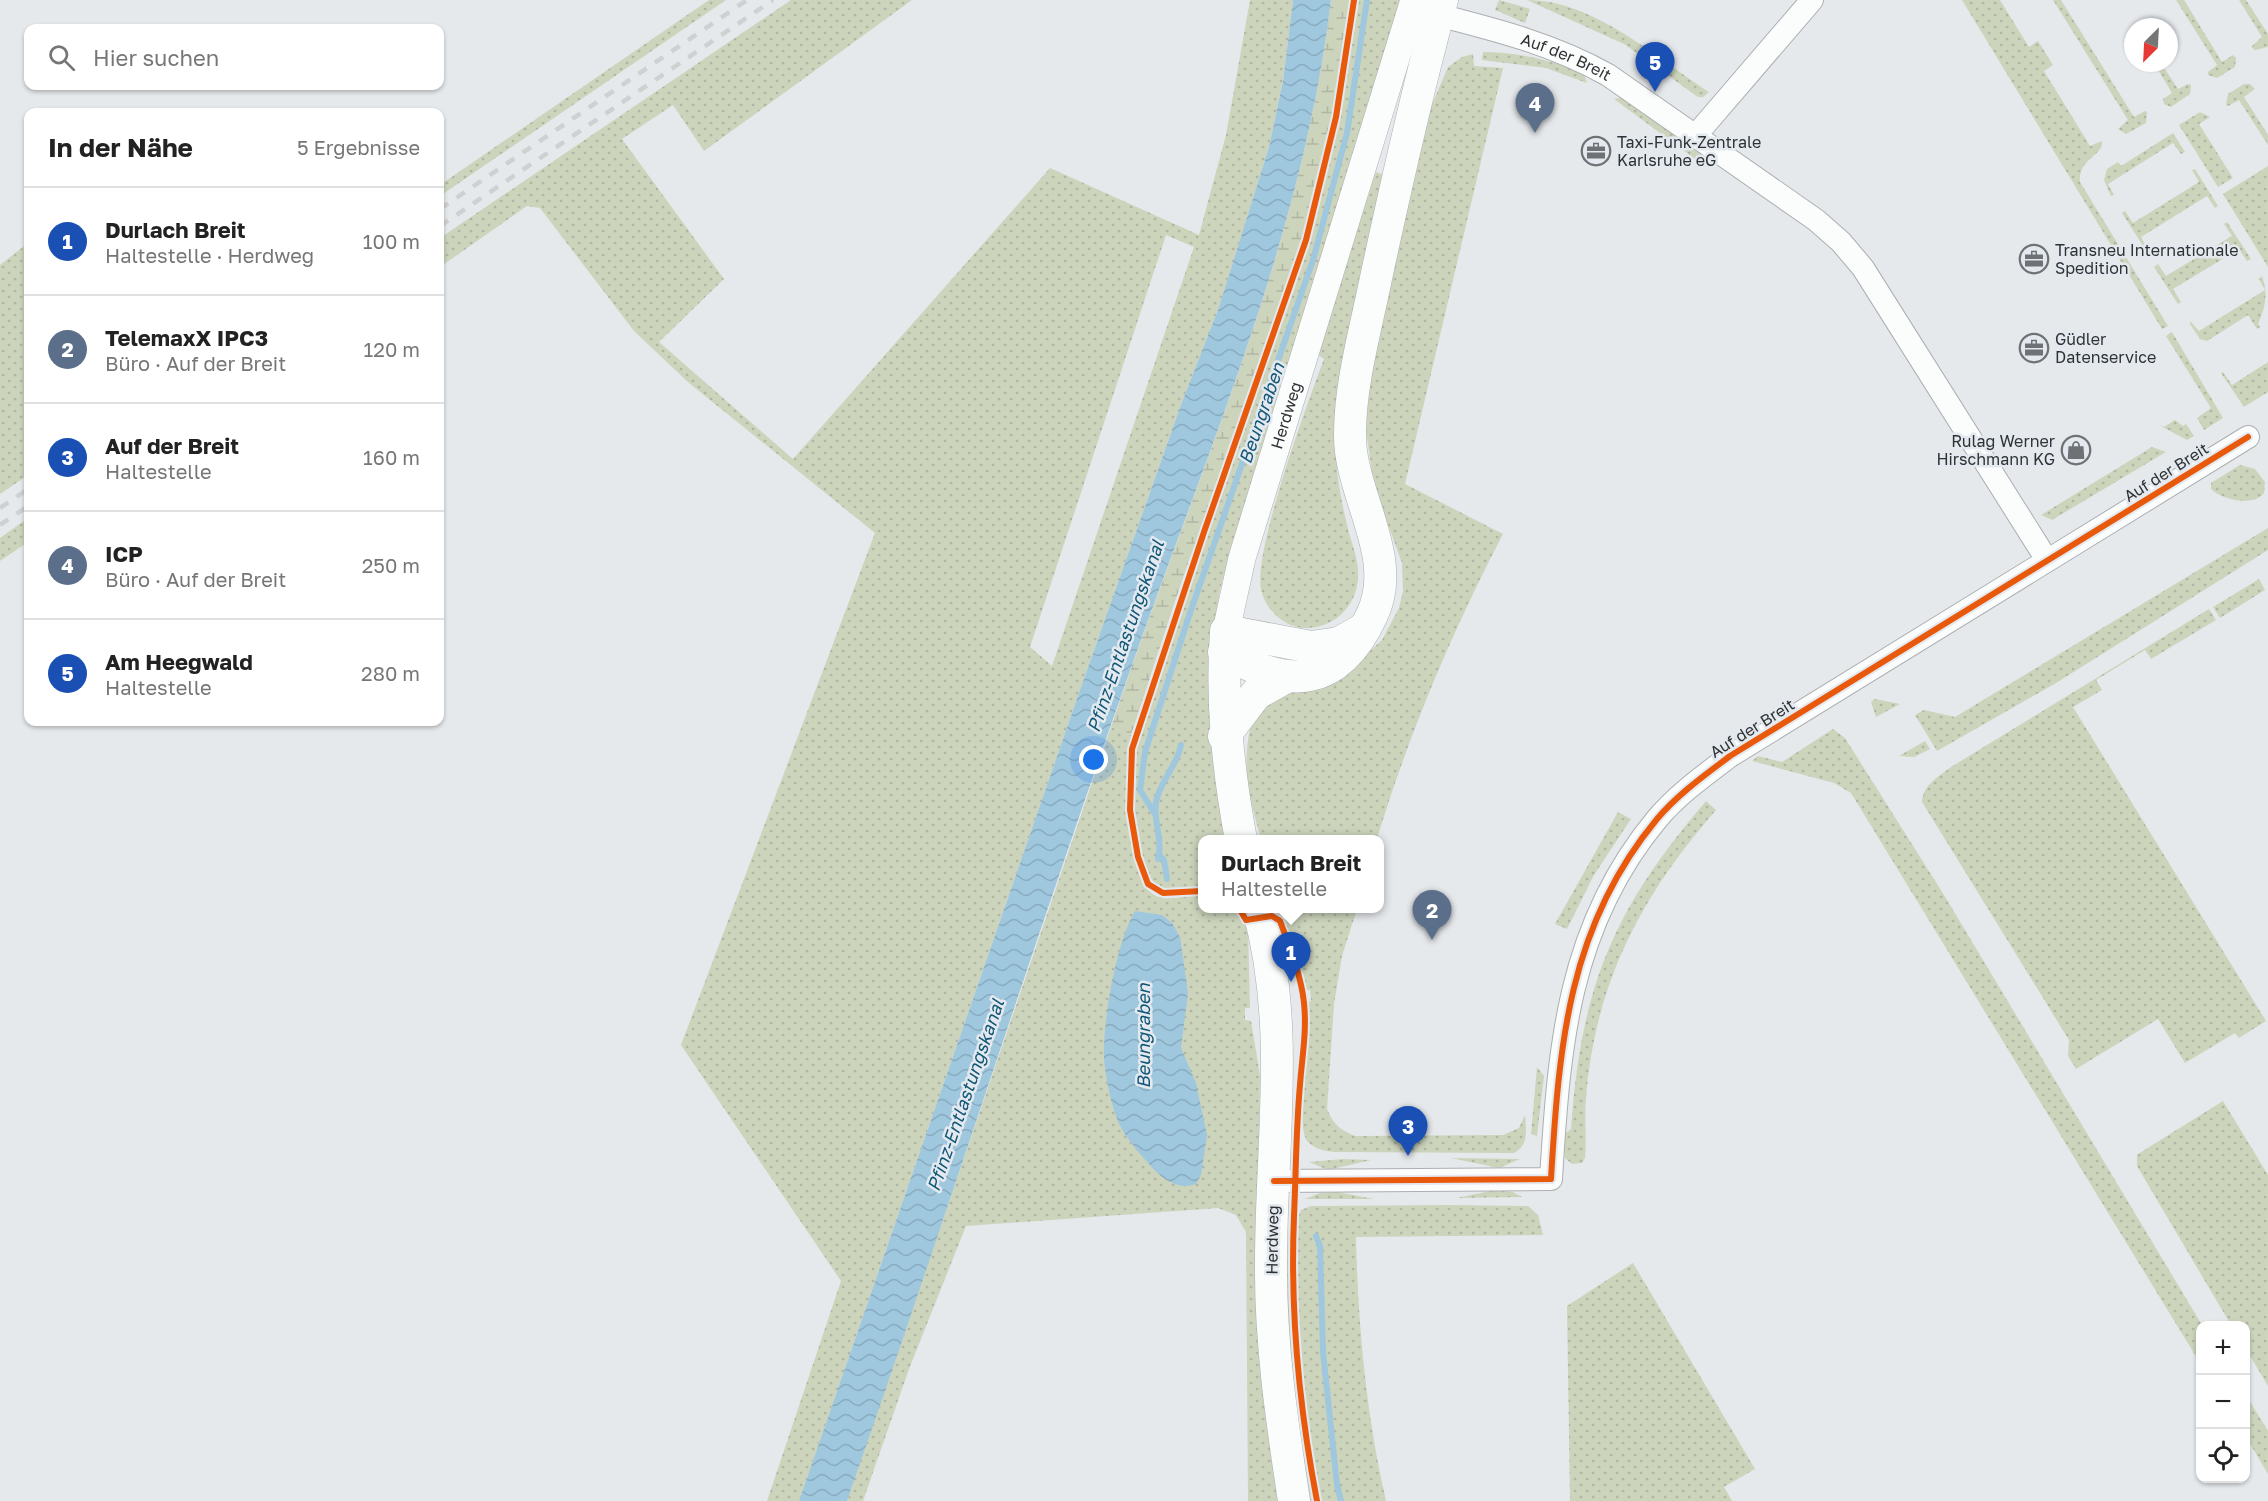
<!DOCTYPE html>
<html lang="de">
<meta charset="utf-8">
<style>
body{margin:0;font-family:"Golos Text",sans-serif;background:#f6f6f6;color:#222}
.controls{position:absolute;right:18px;bottom:18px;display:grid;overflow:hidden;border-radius:12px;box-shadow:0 2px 4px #0004}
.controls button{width:54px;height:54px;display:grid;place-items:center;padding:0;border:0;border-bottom:2px solid #e0e0e0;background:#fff;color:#222;font:30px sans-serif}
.compass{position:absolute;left:2124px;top:18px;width:54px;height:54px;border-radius:50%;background:#fff;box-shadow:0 2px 4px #0004;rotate:204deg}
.you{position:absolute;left:1094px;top:760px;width:21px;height:21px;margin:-15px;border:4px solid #fff;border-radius:50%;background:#1a73e8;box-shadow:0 0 0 9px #1a73e833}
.badge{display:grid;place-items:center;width:39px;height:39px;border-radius:50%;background:#0b8043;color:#fff;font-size:20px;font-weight:700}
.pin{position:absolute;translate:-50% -50px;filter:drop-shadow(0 2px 3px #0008)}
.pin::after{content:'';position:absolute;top:32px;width:21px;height:18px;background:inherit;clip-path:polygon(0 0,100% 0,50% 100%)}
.popup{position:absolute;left:1198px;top:835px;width:186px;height:78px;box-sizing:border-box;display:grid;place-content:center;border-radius:12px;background:#fff;filter:drop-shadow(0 2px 4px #0005);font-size:20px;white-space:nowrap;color:#767676}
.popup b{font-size:22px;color:#222}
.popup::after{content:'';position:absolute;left:50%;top:100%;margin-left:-12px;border:12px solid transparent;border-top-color:#fff}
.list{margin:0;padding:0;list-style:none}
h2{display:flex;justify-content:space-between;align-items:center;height:78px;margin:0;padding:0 24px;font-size:26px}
h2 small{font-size:20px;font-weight:400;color:#767676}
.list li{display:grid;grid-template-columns:39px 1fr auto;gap:18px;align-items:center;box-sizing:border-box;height:108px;padding:0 24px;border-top:2px solid #e0e0e0}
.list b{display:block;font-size:22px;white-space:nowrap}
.list p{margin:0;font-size:20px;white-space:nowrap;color:#767676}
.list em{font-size:20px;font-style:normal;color:#767676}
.icon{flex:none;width:33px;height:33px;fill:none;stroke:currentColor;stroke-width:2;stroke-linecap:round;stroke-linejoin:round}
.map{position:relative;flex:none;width:2268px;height:1501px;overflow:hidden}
.search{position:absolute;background:#fff;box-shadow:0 2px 4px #0004;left:24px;top:24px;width:420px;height:66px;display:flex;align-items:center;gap:15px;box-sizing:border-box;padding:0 21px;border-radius:12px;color:#767676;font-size:22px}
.panel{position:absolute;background:#fff;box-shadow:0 2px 4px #0004;left:24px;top:108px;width:420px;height:618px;border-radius:12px}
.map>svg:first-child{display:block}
.grass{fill:url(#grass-dots);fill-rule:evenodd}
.wetland{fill:url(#wetland-marsh)}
.water{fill:url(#water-waves)}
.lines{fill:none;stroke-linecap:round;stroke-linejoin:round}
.stream{stroke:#9fc7de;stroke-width:6}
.minor-casing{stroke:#acaeb1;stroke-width:24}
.tertiary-casing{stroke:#acaeb1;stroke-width:28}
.secondary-casing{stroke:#acaeb1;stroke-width:33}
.minor{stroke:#fbfcfc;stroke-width:22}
.tertiary{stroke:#fbfcfc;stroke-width:27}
.secondary{stroke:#fbfcfc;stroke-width:32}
.rail{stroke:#ced0d1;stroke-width:4.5;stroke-dasharray:10 10;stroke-linecap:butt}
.cycleway-casing{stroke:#e3e9ef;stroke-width:10}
.cycleway{stroke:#e8590c;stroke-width:6}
.labels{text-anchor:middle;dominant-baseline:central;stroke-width:5;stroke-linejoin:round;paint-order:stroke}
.street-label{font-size:16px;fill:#2f3234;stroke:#e3e9ef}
.poi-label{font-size:16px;fill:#2f3234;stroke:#e3e9ef;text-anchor:start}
.water-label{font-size:18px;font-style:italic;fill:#125777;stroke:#e3e9ef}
</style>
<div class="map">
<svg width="2268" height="1501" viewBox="0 0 2268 1501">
<defs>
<pattern id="grass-dots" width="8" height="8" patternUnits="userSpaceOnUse" patternTransform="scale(1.5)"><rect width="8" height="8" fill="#ccd4bc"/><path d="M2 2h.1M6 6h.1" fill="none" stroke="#b0b6a2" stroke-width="1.8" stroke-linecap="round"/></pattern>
<pattern id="wetland-marsh" width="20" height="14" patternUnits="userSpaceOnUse" patternTransform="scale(1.5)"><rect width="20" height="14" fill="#ccd4bc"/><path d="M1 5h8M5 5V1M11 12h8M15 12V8" fill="none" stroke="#b0b6a2"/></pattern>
<pattern id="water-waves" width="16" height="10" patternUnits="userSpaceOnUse" patternTransform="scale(1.5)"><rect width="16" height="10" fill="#9fc7de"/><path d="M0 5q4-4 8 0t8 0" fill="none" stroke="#89abbf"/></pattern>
</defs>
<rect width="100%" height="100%" fill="#e6e9ec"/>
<!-- grass -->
<g class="grass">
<polygon points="709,0 726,0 440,196 440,185"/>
<path d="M791,0H912L704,151L673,105L622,139L724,279L659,342L793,459L1050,168L1199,235L1226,135L1250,0H1293L1283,81L1269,147L1218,310L1182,402L1080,690L799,1501H767L841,1281L681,1045L875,533L689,383L634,331L540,208L527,206L440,267V238ZM1166,235L1194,247L1052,666L1030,647Z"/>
<polygon points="1359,0 1403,0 1231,548 1220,590 1210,651 1231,839 1202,840 1202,886 1161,889 1148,876 1136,832 1131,789 1134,751 1205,537 1294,290 1316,217 1341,113"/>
<polygon points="1499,0 1530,9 1525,23 1495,10"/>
<path d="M1527,0C1594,0 1656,58 1709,92L1703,97H1698L1624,44Z"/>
<path d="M1962,0H2000L2029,47L2038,41L2053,65L2044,71L2090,146L2102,141C2104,156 2078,158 2080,182L2168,326L2162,329Z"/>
<polygon points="2053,0 2061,0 2134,117 2145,111 2147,112 2146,123 2126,134 2118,129 2128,120"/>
<polygon points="2176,0 2184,0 2222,62 2233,55 2236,58 2235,67 2217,78 2208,75 2208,72 2217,65"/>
<polygon points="2239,0 2246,0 2268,34 2268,47 2255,50 2251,47 2262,37"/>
<path d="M1483,52C1517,52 1553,60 1584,74L1587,83L1546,68L1482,60Z"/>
<path d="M1473,54L1474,66L1503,68L1405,484L1503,534C1452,632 1409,733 1377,839H1261C1247,791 1237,747 1261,700L1356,664L1382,640L1399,608L1403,591L1402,563L1374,486L1366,431L1368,381L1428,114L1448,67L1462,57Z"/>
<polygon points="2154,63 2161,63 2178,89 2188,84 2191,85 2190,94 2171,107 2164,104 2163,99 2172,93"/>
<polygon points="2244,84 2250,84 2255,89 2244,97 2268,135 2268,145 2239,100 2228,106 2226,105 2228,94"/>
<polygon points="1623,97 1711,161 1706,167 1614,99"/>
<polygon points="2200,112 2210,117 2199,124 2233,178 2218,187 2179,125"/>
<polygon points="2173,133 2185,152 2181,154 2173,143 2108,184 2114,195 2111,196 2104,180 2107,169 2118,162 2121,166"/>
<polygon points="2268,166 2268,267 2223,194"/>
<polygon points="2195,169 2218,206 2215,208 2207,196 2141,237 2147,248 2145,249 2122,213 2125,211 2133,223 2199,182 2192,170"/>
<path d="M1376,172L1389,177C1377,239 1365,301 1352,363C1347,390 1337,420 1336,448C1336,476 1342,505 1349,533C1354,550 1361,567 1357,586C1352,610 1332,628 1306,628C1285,628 1265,610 1261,589C1253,551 1308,401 1324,359L1317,354Z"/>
<polygon points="2227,222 2251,259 2247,261 2239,249 2173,289 2181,302 2178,304 2154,267 2158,264 2166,276 2232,236 2224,224"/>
<polygon points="28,243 28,475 0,494 0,265"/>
<path d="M2262,276C2268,294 2266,306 2258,324L2260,327L2257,329L2248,315L2207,341L2200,339L2190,324V321L2199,331L2265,290L2259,279Z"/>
<polygon points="2172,332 2223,418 2204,430 2197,418 2211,408 2166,336"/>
<polygon points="2268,362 2268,392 2244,407 2221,373 2223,372 2232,385"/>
<polygon points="2175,420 2183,426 2186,424 2194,436 2187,440 2157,424 2164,427"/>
<polygon points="2152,447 2166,452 2052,520 2041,515"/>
<path d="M2240,465L2255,469L2265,482L2264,493C2254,507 2222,500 2211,489V483Z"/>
<polygon points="28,518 28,542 0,561 0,538"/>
<polygon points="2268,528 2268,550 2056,683 1937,751 1915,715 1924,710 1955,717"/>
<polygon points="2259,579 2265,590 2220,618 2213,607"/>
<path d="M2209,609L2216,620L2151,659L2145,650L2096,680L2102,690L2073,707L2266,1021L2239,1038L2235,1033L2185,1063L2158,1019L2076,1069L2068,1056L2069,1040L1922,802C1923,785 1938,777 1951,767Z"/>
<polygon points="1875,699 1900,704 1876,717 1871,702"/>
<path d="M1111,727L1131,735C1125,767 1123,881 1156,896C1169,902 1188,894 1202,895V908L1234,909L1248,928L1250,1008H1245V1020L1251,1021L1260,1076L1259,1129L1263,1130L1286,1501H1248L1246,1232L1236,1215L1218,1208L966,1226L909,1369L863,1501H847Z"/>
<polygon points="1833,729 1845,738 1944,895 2202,1325 2200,1363 1851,793 1834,783 1752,761 1758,756 1782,762"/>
<polygon points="1925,741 1930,749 1914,757 1899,756"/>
<path d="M1706,801L1716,810C1641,896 1595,983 1586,1098C1584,1118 1587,1138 1585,1158L1582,1163L1572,1164L1565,1158L1564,1134L1571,1129C1581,986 1613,910 1706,801Z"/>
<polygon points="1618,812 1631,819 1594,875 1567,929 1555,924"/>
<path d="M1275,909H1357L1342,956L1334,1004L1327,1109C1333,1124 1340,1130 1355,1136L1503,1135L1519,1128L1525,1115C1526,1130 1529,1145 1514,1153L1334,1152C1325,1151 1315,1149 1308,1142C1294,1128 1309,1029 1306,1002L1311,1001L1310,990H1305L1278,910Z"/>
<polygon points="1537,1067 1544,1076 1537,1136 1531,1134"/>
<polygon points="2223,1101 2268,1175 2268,1386 2246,1349 2246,1326 2231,1325 2137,1166 2137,1155 2146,1149"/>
<polygon points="1451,1158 1520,1159 1499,1168"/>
<polygon points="1343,1159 1371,1160 1328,1170 1309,1162"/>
<polygon points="1495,1190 1513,1192 1522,1197 1457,1198"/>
<polygon points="1337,1192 1374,1199 1305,1199 1320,1193"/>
<path d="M1451,1205L1528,1206L1538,1215L1543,1235L1356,1237C1358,1326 1366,1414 1386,1501H1322C1301,1407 1293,1311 1299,1215L1301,1210L1311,1206Z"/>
<path d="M1292,1210C1294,1235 1289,1260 1289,1284C1290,1356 1298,1431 1314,1501H1308C1292,1408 1283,1314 1289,1220Z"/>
<polygon points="1633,1263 1755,1469 1724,1487 1732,1501 1570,1501 1567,1306"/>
<polygon points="2246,1395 2268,1431 2268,1474 2246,1437"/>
</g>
<!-- wetland -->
<path class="wetland" d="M1331,0H1352C1330,194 1257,377 1190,558C1169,617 1151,676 1131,735L1111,727C1191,487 1301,253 1331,0Z"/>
<!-- water -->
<g class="water">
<path d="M1293,0H1331C1303,237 1204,458 1126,682C1030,954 942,1229 847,1501H799L1080,690L1182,402L1218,310L1269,147L1283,81Z"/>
<path d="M1135,911L1162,915L1172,923L1180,937L1188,993L1181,1048L1196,1083L1207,1135L1201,1175L1196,1184C1177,1191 1161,1178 1149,1164C1137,1150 1122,1134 1116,1116C1110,1099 1105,1075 1104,1057C1103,1020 1116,943 1135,911Z"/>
</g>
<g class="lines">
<!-- stream -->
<g class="stream">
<polyline points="1156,816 1140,790 1145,752 1190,613 1313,260 1347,133 1367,0"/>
<polyline points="1159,855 1164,860 1167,879"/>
<path d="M1158,859C1163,839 1153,821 1156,802C1160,781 1177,766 1181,745"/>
<polyline points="1316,1236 1320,1246 1323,1352 1337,1485 1341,1501"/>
</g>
<!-- minor casing -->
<g class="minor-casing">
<g id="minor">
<path id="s1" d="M1438,15C1497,30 1555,45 1608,75L1816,220L1841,242L1863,268L2047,560"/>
<polyline points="1696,135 1812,0"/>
<path d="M1274,1181L1551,1179C1559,1046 1568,926 1657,819C1678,794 1705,775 1730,756L2248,437"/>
</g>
</g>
<!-- tertiary casing -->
<g class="tertiary-casing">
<g id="tertiary">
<path id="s2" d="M1226,631L1242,558L1414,0"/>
</g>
</g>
<!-- secondary casing -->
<g class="secondary-casing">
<g id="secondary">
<path d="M1224,652C1289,690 1338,688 1372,615C1400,557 1349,494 1350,434C1350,383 1366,328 1376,278C1396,185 1417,92 1442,0"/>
<polyline points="1224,736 1256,694 1286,677"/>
<path d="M1241,840C1228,769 1221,703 1226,631L1311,647L1339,643L1362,630"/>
<path d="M1258,908C1291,1025 1271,1142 1271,1261C1270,1342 1282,1422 1294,1501"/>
</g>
</g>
<!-- minor -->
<use href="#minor" class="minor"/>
<!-- tertiary -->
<use href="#tertiary" class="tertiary"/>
<!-- secondary -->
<use href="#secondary" class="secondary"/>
<!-- rail -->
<g class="rail">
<polyline points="440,209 747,0"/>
<polyline points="440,226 773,0"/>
<polyline points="0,508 28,489"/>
<polyline points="0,525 28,506"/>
</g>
<!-- cycleway casing -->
<g class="cycleway-casing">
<g id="cycleway">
<polyline points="1202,891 1163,893 1148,884 1138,857 1130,810 1132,749 1204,532 1306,240 1336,117 1354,0"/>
<path d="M1239,908L1246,920L1272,916L1280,921C1290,948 1301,975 1304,1003C1307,1031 1302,1057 1300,1085C1296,1128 1296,1173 1294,1216C1290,1312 1299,1407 1317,1501"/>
<path d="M1274,1181L1551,1179C1559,1046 1568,926 1657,819C1678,794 1705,775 1730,756L2248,437"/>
</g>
</g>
<!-- cycleway -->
<use href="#cycleway" class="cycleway"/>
</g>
<!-- icons -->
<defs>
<g id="office-ring" transform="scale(1.5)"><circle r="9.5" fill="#e3e9ef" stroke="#6f7274" stroke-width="1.5"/><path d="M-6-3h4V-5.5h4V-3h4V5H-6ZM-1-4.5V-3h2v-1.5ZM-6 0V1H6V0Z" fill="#6f7274"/></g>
<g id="shop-ring" transform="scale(1.5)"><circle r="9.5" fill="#e3e9ef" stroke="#6f7274" stroke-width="1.5"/><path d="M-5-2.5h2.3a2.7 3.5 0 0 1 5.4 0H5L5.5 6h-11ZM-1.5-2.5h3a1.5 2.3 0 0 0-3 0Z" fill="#6f7274"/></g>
</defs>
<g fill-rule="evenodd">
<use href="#office-ring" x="1596" y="151"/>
<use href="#office-ring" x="2034" y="259"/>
<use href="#office-ring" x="2034" y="348"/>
<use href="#shop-ring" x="2076" y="450"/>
</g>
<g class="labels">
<!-- street labels -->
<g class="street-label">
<text stroke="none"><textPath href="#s1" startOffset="135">Auf der Breit</textPath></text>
<text stroke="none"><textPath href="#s2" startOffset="224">Herdweg</textPath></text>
<text transform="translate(2166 472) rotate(-32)">Auf der Breit</text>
<text transform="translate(1752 728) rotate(-32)">Auf der Breit</text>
<text transform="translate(1272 1240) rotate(-89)">Herdweg</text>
</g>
<!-- poi labels -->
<g class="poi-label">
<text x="1617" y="142">Taxi-Funk-Zentrale<tspan x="1617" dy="18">Karlsruhe eG</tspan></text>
<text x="2055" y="250">Transneu Internationale<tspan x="2055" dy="18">Spedition</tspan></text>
<text x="2055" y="339">Güdler<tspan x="2055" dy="18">Datenservice</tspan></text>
<text x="2055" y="441" text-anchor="end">Rulag Werner<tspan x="2055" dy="18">Hirschmann KG</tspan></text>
</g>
<!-- water labels -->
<g class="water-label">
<text transform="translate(1261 413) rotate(-71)">Beungraben</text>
<text transform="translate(1125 636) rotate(-71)">Pfinz-Entlastungskanal</text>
<text transform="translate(1143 1036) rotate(-90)">Beungraben</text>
<text transform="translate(965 1095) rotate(-71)">Pfinz-Entlastungskanal</text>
</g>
</g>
</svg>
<div class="controls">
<button>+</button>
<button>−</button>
<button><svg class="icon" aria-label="locate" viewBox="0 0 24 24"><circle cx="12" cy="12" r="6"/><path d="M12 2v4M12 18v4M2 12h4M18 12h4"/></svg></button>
</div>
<svg class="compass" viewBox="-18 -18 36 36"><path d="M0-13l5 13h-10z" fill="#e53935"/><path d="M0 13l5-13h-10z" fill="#767676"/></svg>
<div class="you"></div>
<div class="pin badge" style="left:1291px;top:982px;background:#1a4fb4">1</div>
<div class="popup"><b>Durlach Breit</b>Haltestelle</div>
<div class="pin badge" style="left:1432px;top:940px;background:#5c6f8a">2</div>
<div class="pin badge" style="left:1408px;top:1156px;background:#1a4fb4">3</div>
<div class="pin badge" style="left:1535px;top:133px;background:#5c6f8a">4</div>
<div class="pin badge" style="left:1655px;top:92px;background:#1a4fb4">5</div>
<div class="search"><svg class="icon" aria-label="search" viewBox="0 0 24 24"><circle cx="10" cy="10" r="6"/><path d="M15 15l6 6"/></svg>Hier suchen</div>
<section class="panel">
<h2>In der Nähe<small>5 Ergebnisse</small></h2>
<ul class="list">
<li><span class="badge" style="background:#1a4fb4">1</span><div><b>Durlach Breit</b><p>Haltestelle · Herdweg</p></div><em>100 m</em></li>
<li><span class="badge" style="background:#5c6f8a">2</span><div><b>TelemaxX IPC3</b><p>Büro · Auf der Breit</p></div><em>120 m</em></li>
<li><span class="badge" style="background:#1a4fb4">3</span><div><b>Auf der Breit</b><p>Haltestelle</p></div><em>160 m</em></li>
<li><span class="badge" style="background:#5c6f8a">4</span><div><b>ICP</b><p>Büro · Auf der Breit</p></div><em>250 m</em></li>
<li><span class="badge" style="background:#1a4fb4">5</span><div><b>Am Heegwald</b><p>Haltestelle</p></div><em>280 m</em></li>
</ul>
</section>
</div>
